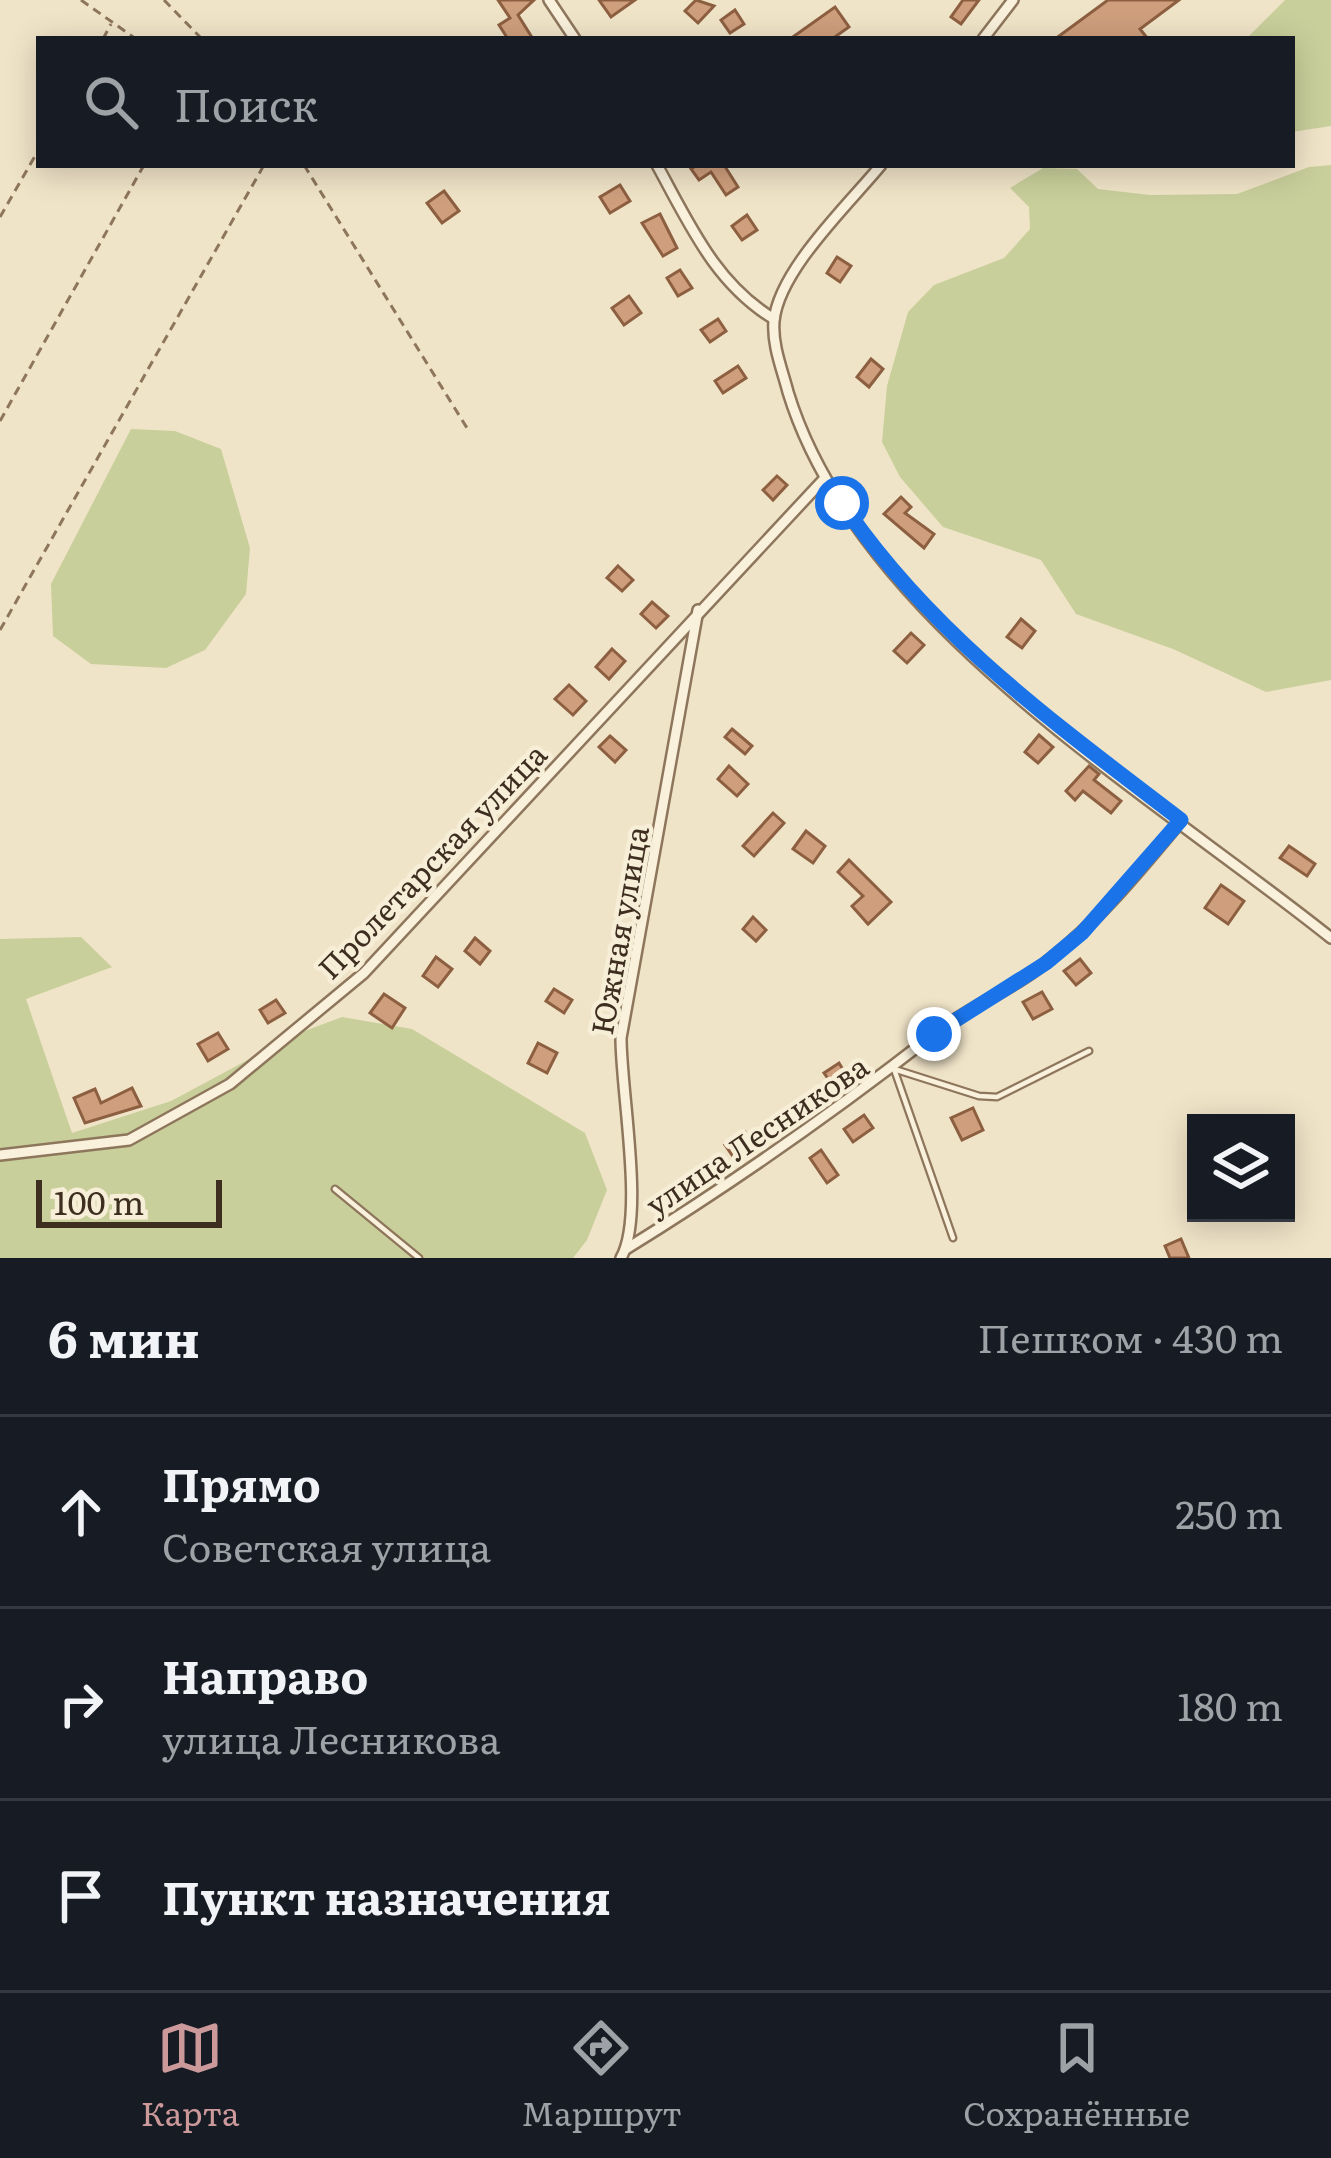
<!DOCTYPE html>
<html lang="ru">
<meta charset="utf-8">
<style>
body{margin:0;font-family:Literata,serif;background:#242831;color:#f1f3f6}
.controls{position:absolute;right:36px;bottom:36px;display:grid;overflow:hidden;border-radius:0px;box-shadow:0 6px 30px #0003}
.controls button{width:108px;height:108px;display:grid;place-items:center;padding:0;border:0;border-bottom:3px solid #363941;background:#171b24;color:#f1f3f6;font:60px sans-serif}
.scale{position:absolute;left:36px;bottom:30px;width:186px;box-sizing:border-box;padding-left:12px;border:6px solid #3d2e20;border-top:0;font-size:33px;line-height:42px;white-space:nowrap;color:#3d2e20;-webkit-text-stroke:9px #f7eed8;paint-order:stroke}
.stop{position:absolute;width:36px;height:36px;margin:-27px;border:9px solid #1a73e8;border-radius:50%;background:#fff}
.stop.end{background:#1a73e8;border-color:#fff;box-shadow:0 3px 12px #0008}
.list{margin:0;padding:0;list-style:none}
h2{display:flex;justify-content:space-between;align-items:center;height:156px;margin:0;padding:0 48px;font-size:51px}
h2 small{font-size:39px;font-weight:400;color:#9ea1a6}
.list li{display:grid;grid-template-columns:78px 1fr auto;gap:36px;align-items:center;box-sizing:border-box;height:192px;padding:0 48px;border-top:3px solid #363941}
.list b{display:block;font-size:45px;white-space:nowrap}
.list p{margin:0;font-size:39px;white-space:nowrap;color:#9ea1a6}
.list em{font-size:39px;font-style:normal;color:#9ea1a6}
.icon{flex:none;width:66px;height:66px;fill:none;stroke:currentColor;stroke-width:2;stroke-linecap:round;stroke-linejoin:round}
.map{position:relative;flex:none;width:1331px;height:1258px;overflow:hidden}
.search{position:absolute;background:#171b24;box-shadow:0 6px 30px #0003;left:36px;right:36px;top:36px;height:132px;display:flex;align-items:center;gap:30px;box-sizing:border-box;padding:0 42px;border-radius:0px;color:#9ea1a6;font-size:45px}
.sheet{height:732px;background:#171b24}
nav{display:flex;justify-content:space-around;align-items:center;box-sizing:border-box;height:168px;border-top:3px solid #363941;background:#171b24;font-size:33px;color:#9ea1a6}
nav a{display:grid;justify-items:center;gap:6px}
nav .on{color:#cc999b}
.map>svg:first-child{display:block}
.green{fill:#c9cf9b}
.building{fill:#cf9f7d;stroke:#8d5f41;stroke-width:3}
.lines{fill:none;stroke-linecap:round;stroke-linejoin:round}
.service-casing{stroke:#8d765c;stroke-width:9}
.minor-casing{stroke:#8d765c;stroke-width:14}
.path{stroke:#8d765c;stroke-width:3;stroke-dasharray:9 6;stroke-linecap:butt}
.service{stroke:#faf1dc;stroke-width:4.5}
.minor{stroke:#faf1dc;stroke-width:9}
.route{stroke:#1a73e8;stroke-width:15}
.labels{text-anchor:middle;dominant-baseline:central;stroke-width:9;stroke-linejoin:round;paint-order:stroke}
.street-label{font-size:30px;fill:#3d2e20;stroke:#f7eed8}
</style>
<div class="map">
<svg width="1331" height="1258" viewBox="0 0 1331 1258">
<rect width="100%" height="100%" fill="#f0e4c8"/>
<!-- green -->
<g class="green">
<polygon points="1285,0 1331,0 1331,126 1292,132 1292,39 1246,39"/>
<polygon points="1331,165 1331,680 1266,692 1173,649 1076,614 1041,560 943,527 900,477 882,442 887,386 908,312 934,285 1004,258 1030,229 1029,207 1010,188 1043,168 1077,169 1098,189 1150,195 1237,194 1309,167"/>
<polygon points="131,429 175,431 221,449 250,548 246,594 205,650 166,668 91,664 53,636 51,584"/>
<polygon points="81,937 112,967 26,999 72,1133 171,1101 294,1035 342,1017 412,1029 585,1133 607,1190 587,1240 573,1258 0,1258 0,939"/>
</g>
<!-- building -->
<g class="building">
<polygon points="498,0 534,0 518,15 533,39 508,39 499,25 510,18"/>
<polygon points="599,0 635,0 611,17"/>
<polygon points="696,0 714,6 698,23 685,11"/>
<polygon points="963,0 979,0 961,24 951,17"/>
<polygon points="1108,0 1179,0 1140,29 1148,39 1055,39"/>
<polygon points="835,7 849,27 832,39 790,39"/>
<polygon points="735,10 744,24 730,33 721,20"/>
<polygon points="697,165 724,165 738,187 726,195 711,172 699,180 691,169"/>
<polygon points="620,185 630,201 610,213 600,197"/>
<polygon points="444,191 459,211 442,223 427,203"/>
<polygon points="660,214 677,248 663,256 642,223"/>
<polygon points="747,215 757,230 742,240 732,226"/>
<polygon points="837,257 851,266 840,282 827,273"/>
<polygon points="680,270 692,288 678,296 667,278"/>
<polygon points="629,296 641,313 624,325 612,308"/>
<polygon points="718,319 726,331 710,342 701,330"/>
<polygon points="871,359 883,369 869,387 857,377"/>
<polygon points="738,366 746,378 723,393 715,381"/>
<polygon points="777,476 787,485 773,500 763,490"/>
<polygon points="901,497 911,507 905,513 934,534 924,548 884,514"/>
<polygon points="618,566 633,580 622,591 607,578"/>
<polygon points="652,602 668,616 656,628 641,614"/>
<polygon points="1021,619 1035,631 1022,648 1007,637"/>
<polygon points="911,633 924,645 907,663 894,651"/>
<polygon points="612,649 625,661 609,679 596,667"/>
<polygon points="569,685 586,701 573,715 555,699"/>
<polygon points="732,729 752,746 745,754 725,737"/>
<polygon points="1039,735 1053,747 1038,763 1025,752"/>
<polygon points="610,736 626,750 615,762 599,747"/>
<polygon points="729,766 748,784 737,796 718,779"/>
<polygon points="1089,766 1099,774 1094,780 1121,801 1111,813 1083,791 1075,800 1066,791"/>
<polygon points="773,813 784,823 754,856 743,846"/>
<polygon points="806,831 825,846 813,863 793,849"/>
<polygon points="1289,846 1315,864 1307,876 1280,858"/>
<polygon points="849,860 891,902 868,924 852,906 863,896 838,872"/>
<polygon points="1221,885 1244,901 1228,924 1205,908"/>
<polygon points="753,917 766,930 756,941 743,929"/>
<polygon points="475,938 490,951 480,964 465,951"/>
<polygon points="436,957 452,969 438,987 423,976"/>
<polygon points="1080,959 1091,973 1076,985 1064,971"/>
<polygon points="554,989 572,1000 564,1013 546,1001"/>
<polygon points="1042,992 1052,1009 1033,1019 1023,1002"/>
<polygon points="384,994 405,1008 392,1028 370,1013"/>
<polygon points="276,1000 285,1013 268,1023 260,1010"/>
<polygon points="218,1033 228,1049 208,1061 198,1044"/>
<polygon points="538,1043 557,1053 547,1073 528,1063"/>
<polygon points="839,1063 847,1076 833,1086 824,1073"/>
<polygon points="132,1088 141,1106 85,1123 74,1098 95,1089 101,1103"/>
<polygon points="819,1089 827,1100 804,1116 796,1104"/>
<polygon points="973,1108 983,1130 962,1140 951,1118"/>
<polygon points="864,1115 873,1128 853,1142 844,1129"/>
<polygon points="745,1132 753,1145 734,1158 725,1145"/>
<polygon points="821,1150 838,1175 827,1183 810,1158"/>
<polygon points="1181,1239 1189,1258 1170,1258 1165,1246"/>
</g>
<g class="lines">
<!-- service casing -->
<g class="service-casing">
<g id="service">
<polyline points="894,1069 979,1096 997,1097 1089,1051"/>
<polyline points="894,1069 953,1238"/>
<polyline points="335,1189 419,1258"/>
</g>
</g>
<!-- minor casing -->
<g class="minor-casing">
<g id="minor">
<polyline points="549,0 575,39"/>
<polyline points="983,39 1013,0"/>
<path d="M657,165C690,225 715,283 774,319"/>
<path d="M881,165C849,204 779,270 774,321C772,345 782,369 788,392C858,622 1150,793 1331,938"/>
<polyline points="0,1155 129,1140 230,1084 364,973 824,479"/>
<path d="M626,1249C733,1183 834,1112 934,1034C970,1006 1014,989 1049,960C1099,921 1141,869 1181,821"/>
<path d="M621,1258C645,1216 621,1093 621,1038L698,610"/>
</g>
</g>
<!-- path -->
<g class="path">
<polyline points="81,0 136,39"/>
<polyline points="164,0 202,39"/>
<polyline points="103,39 111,24"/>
<polyline points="304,165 467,428"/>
<polyline points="0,217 39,149"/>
<polyline points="0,421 144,165"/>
<polyline points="0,630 264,165"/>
</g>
<!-- service -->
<use href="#service" class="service"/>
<!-- minor -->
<use href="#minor" class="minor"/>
</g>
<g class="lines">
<!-- route -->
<path class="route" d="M842,503C930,634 1057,725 1181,820L1082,933L1046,963L934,1034"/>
</g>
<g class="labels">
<!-- street labels -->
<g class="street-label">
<text transform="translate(431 860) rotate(-46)">Пролетарская улица</text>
<text transform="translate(618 930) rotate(-80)">Южная улица</text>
<text transform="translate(756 1134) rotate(-34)">улица Лесникова</text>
</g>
</g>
</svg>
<div class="controls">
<button><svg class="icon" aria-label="layers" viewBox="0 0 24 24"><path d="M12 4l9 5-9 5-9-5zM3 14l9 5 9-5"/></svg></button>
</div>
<div class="scale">100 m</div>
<div class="stop" style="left:842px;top:503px"></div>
<div class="stop end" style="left:934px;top:1034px"></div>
<div class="search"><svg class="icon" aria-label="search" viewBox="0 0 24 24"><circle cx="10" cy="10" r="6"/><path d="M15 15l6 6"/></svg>Поиск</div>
</div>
<section class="sheet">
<h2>6 мин<small>Пешком · 430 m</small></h2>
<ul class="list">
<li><svg class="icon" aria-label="ahead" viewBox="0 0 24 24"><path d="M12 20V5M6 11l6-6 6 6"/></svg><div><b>Прямо</b><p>Советская улица</p></div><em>250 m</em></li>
<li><svg class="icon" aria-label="right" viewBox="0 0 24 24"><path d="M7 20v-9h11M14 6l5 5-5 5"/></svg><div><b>Направо</b><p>улица Лесникова</p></div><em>180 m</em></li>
<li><svg class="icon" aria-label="arrive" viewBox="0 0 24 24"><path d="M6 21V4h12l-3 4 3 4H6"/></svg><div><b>Пункт назначения</b></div></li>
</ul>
</section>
<nav>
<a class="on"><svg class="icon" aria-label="map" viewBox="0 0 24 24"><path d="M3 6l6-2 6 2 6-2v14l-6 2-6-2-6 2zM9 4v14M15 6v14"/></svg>Карта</a>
<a><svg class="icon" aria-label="directions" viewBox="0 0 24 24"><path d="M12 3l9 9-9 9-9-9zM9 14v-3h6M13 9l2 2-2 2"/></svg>Маршрут</a>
<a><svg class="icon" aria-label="saved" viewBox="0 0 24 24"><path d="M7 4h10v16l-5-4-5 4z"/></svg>Сохранённые</a>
</nav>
